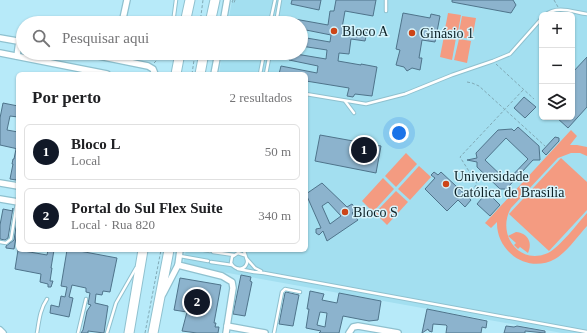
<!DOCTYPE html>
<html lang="pt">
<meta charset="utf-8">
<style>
body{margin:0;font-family:Georgia,serif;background:#f2f2f2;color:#202124}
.controls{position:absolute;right:12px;top:12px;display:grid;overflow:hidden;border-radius:6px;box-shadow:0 1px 3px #0004}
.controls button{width:36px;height:36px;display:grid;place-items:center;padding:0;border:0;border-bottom:1px solid #e0e0e0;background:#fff;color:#202124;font:20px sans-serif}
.you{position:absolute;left:399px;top:133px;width:14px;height:14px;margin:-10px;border:3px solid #fff;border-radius:50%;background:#1a73e8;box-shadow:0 0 0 6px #1a73e833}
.badge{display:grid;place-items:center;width:26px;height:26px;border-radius:50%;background:#111827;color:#fff;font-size:13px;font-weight:700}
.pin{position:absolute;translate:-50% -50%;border:2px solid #fff;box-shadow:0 1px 4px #0006}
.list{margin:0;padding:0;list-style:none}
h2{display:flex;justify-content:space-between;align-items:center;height:52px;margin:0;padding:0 16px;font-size:17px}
h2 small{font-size:13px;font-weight:400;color:#757577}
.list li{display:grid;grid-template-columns:26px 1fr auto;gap:12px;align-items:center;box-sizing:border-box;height:56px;margin:0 8px 8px;padding:0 8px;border:1px solid #e0e0e0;border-radius:6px}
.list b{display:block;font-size:15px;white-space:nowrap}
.list p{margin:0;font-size:13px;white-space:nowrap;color:#757577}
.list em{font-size:13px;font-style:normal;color:#757577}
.icon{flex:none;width:22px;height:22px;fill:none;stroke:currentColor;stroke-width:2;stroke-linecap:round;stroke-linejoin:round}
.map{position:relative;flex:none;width:587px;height:333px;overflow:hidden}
.search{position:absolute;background:#fff;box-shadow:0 1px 3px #0004;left:16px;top:16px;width:292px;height:44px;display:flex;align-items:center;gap:10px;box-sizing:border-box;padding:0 14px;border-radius:22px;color:#757577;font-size:15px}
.panel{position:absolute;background:#fff;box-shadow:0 1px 3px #0004;left:16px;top:72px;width:292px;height:180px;border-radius:6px}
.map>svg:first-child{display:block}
.built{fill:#a3dff0;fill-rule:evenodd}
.green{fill:#f49b81}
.building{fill:#8cb3cd;stroke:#4f748b;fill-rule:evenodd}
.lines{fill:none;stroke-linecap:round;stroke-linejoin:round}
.service-casing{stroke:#8fc1cf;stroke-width:4.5}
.minor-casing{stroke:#8fc1cf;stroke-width:8}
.trunk-casing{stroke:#8fc1cf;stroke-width:11}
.path{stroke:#80a9b5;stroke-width:1;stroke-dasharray:3 2;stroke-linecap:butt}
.service{stroke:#fff;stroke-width:2.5}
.minor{stroke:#fff;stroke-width:5.5}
.trunk{stroke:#fff;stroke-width:9}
.poi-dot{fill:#cd4518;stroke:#d6f4fc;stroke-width:1.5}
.labels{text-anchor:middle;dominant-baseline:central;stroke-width:3;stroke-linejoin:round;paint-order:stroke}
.poi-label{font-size:14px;fill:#0d2126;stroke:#d6f4fc;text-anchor:start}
</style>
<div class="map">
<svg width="587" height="333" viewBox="0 0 587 333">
<rect width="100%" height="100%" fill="#b7eaf9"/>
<!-- built -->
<path class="built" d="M232,0H587V333H562L183,265L186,250H306V74H219L222,53H301V23H228ZM542,15H572V117H542Z"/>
<!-- green -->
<g class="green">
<polygon points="448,13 461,15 457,37 444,34"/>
<polygon points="462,16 476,18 472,39 458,37"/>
<polygon points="444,36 456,38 452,60 440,57"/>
<polygon points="459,39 471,41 467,63 454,60"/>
<path d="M571,130L577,136L570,145H577L587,147V156L580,153H571L558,158L511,208C496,234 519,266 548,253C560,247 577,224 587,213V226C577,237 568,251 555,259C528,274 496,252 497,222L491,228L485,223Z"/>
<polygon points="406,153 417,164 396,187 385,176"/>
<polygon points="561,158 587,182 587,210 549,251 509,214"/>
<polygon points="419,166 431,177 410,200 398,189"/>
<polygon points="383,178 394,189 373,212 362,201"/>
<polygon points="396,191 408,202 387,225 375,213"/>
<path d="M516,232C528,233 533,243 528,253L520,247L518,249L514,245L516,243L508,236Z"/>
</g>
<!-- building -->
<g class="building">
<polygon points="292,0 321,0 319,10 291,4"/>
<polygon points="336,0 376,0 373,16 345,11 342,28 367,32 365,41 351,39 349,54 339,53 338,61 361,65 361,64 377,67 372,96 355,94 353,97 347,96 349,88 306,81 306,74 279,74 281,66 317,73 318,66 289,60 290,53 326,59 327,50 301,46 301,37 330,42 331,35 301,29 301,23 289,23 289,18 328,25 330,11 334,11"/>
<polygon points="452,0 513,0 516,5 511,13 452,2"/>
<polygon points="403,13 430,18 431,14 440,16 435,42 422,40 419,58 422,58 420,70 412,68 407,71 404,67 396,65 400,50 396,49"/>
<polygon points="133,53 155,53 154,59 133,55"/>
<polygon points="587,57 587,107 568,128 556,117 572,117 572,73"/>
<polygon points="524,97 536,107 525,118 514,108"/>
<polygon points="3,103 18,106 18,117 10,116 7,130 18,132 18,149 0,145 0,118"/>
<path d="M518,127L539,146L540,160H533L509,186V199L505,189H500L477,167V162L467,160L477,158L476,153L498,130L512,129L514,131ZM506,138L528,159L507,181L485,160Z"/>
<polygon points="320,135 381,146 376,173 315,161"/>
<polygon points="555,137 559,138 559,141 546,155 542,151"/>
<polygon points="16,149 18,149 18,179 16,179 16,180 10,179 13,164 12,164 13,159 14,159"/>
<polygon points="434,172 438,175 441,172 471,200 465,207 458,200 447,211 425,189 435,178 431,175"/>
<path d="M322,183L347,207L352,204L356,209L352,213L358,220L327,241L323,231L319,235L316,233V229L321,228L306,194ZM328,202L341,216L330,224L322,206Z"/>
<polygon points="487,192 500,205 490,216 477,204"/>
<polygon points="13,208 8,238 5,240 0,239 0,225 3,209 13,211"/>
<polygon points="18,214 18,226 14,249 6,248 6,246 14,240"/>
<polygon points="18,250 47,255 48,250 54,250 51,268 52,268 50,281 53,281 51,287 48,287 48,284 40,282 41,274 15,269"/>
<polygon points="67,250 74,250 117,258 110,292 103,291 102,295 96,294 95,303 108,306 104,333 88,331 88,333 81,333 83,330 87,311 91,305 88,304 90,293 86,292 86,288 72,285 69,297 73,298 69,317 50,313 51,305 59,307 61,296 65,297 67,287 61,286"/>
<polygon points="241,275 251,277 250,281 252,282 245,316 233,314"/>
<polygon points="180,278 221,285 214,323 216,323 215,327 219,327 218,333 197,333 182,331 187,312 174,310"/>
<path d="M310,291L324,294L322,300L337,303L339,293L381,301L378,320L369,321L343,316L339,333H319L321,331L306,328L309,309H307ZM320,312L327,313L325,327L317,325Z"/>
<polygon points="286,292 299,295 293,326 279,324 285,293"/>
<polygon points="427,309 487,321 486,328 482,327 481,333 446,333 447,326 446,325 433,324 432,332 429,331 428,329 422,333"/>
<polygon points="506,326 514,327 517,326 545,331 545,333 525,331 525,333 504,333"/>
</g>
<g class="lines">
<!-- service casing -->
<g class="service-casing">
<g id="service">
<polyline points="386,11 386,0"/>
<path d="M545,15C557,5 573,12 587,14"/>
<polyline points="173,23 176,0"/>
<polyline points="270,23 275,0"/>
<polyline points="276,23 280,0"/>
<polyline points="260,74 264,53"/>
<polyline points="266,74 270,53"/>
<polyline points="306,94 366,104 405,94 452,75 493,61 510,54 542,18"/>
<polyline points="345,101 354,113"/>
<polyline points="0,242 6,243 11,239 17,203"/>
<polyline points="204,250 210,251"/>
<path d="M244,250C244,254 248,259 247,263C244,272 234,269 231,263L232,257L238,253L244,255"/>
<polyline points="213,252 234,255"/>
<polyline points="180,256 208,261"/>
<polyline points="247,259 255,268 261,271"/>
<polyline points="211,262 232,265"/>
<polyline points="238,269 254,272 264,273 587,332"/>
<path d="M37,333C39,321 40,309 47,299"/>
<polyline points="78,333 86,299"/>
<polyline points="107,333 116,303 136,268"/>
<polyline points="274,333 282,292 285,289 300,292"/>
</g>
</g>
<!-- minor casing -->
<g class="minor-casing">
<g id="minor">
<polyline points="122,23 127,0"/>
<polyline points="223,23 227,0"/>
<polyline points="0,38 23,42"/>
<polyline points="0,53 107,74"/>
<polyline points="84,53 148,66 153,69 155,74"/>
<polyline points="17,56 19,41"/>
<polyline points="214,74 218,53"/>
<polyline points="0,183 18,186"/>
<polyline points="0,199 18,202"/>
<polyline points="178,265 222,276 232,282 233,288 226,333"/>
<polyline points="163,294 178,265 180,250"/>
<polyline points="227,326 265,333"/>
<polyline points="0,330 3,333"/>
<polyline points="349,333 353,327 358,326 398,333"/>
</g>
</g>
<!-- trunk casing -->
<g class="trunk-casing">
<g id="trunk">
<polyline points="185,23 190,0"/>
<polyline points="210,23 215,0"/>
<polyline points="176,74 180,53"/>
<polyline points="200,74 204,53"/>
<polyline points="129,333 143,250"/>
<polyline points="153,333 169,250"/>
</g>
</g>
<!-- path -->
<g class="path">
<polyline points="233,0 232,2 234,3 235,0"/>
<polyline points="554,0 558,7"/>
<polyline points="200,23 203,0"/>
<polyline points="154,63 164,53"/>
<polyline points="496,64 534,99"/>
<polyline points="192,74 195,53"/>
<polyline points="467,82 472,83 479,86 545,146"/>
<polyline points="468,195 477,184 460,157 524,89"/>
<polyline points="145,333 161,250"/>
</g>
<!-- service -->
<use href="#service" class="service"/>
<!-- minor -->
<use href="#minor" class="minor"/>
<!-- trunk -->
<use href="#trunk" class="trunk"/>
</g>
<!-- markers -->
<g class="poi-dot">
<circle cx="334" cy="31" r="4"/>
<circle cx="412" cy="33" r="4"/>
<circle cx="446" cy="184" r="4"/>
<circle cx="345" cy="212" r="4"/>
</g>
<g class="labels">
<!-- poi labels -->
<g class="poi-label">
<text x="342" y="31">Bloco A</text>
<text x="420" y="33">Ginásio 1</text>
<text x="454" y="176">Universidade<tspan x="454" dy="16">Católica de Brasília</tspan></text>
<text x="353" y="212">Bloco S</text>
</g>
</g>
</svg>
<div class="controls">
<button>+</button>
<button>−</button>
<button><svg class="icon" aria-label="layers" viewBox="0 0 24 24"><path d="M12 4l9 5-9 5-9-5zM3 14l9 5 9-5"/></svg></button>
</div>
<div class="you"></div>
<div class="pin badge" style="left:364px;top:150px">1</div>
<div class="pin badge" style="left:197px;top:302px">2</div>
<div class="search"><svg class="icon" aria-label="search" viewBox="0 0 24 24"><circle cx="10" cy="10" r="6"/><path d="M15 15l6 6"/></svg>Pesquisar aqui</div>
<section class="panel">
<h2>Por perto<small>2 resultados</small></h2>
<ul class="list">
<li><span class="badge">1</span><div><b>Bloco L</b><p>Local</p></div><em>50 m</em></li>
<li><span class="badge">2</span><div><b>Portal do Sul Flex Suite</b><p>Local · Rua 820</p></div><em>340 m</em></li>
</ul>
</section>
</div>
